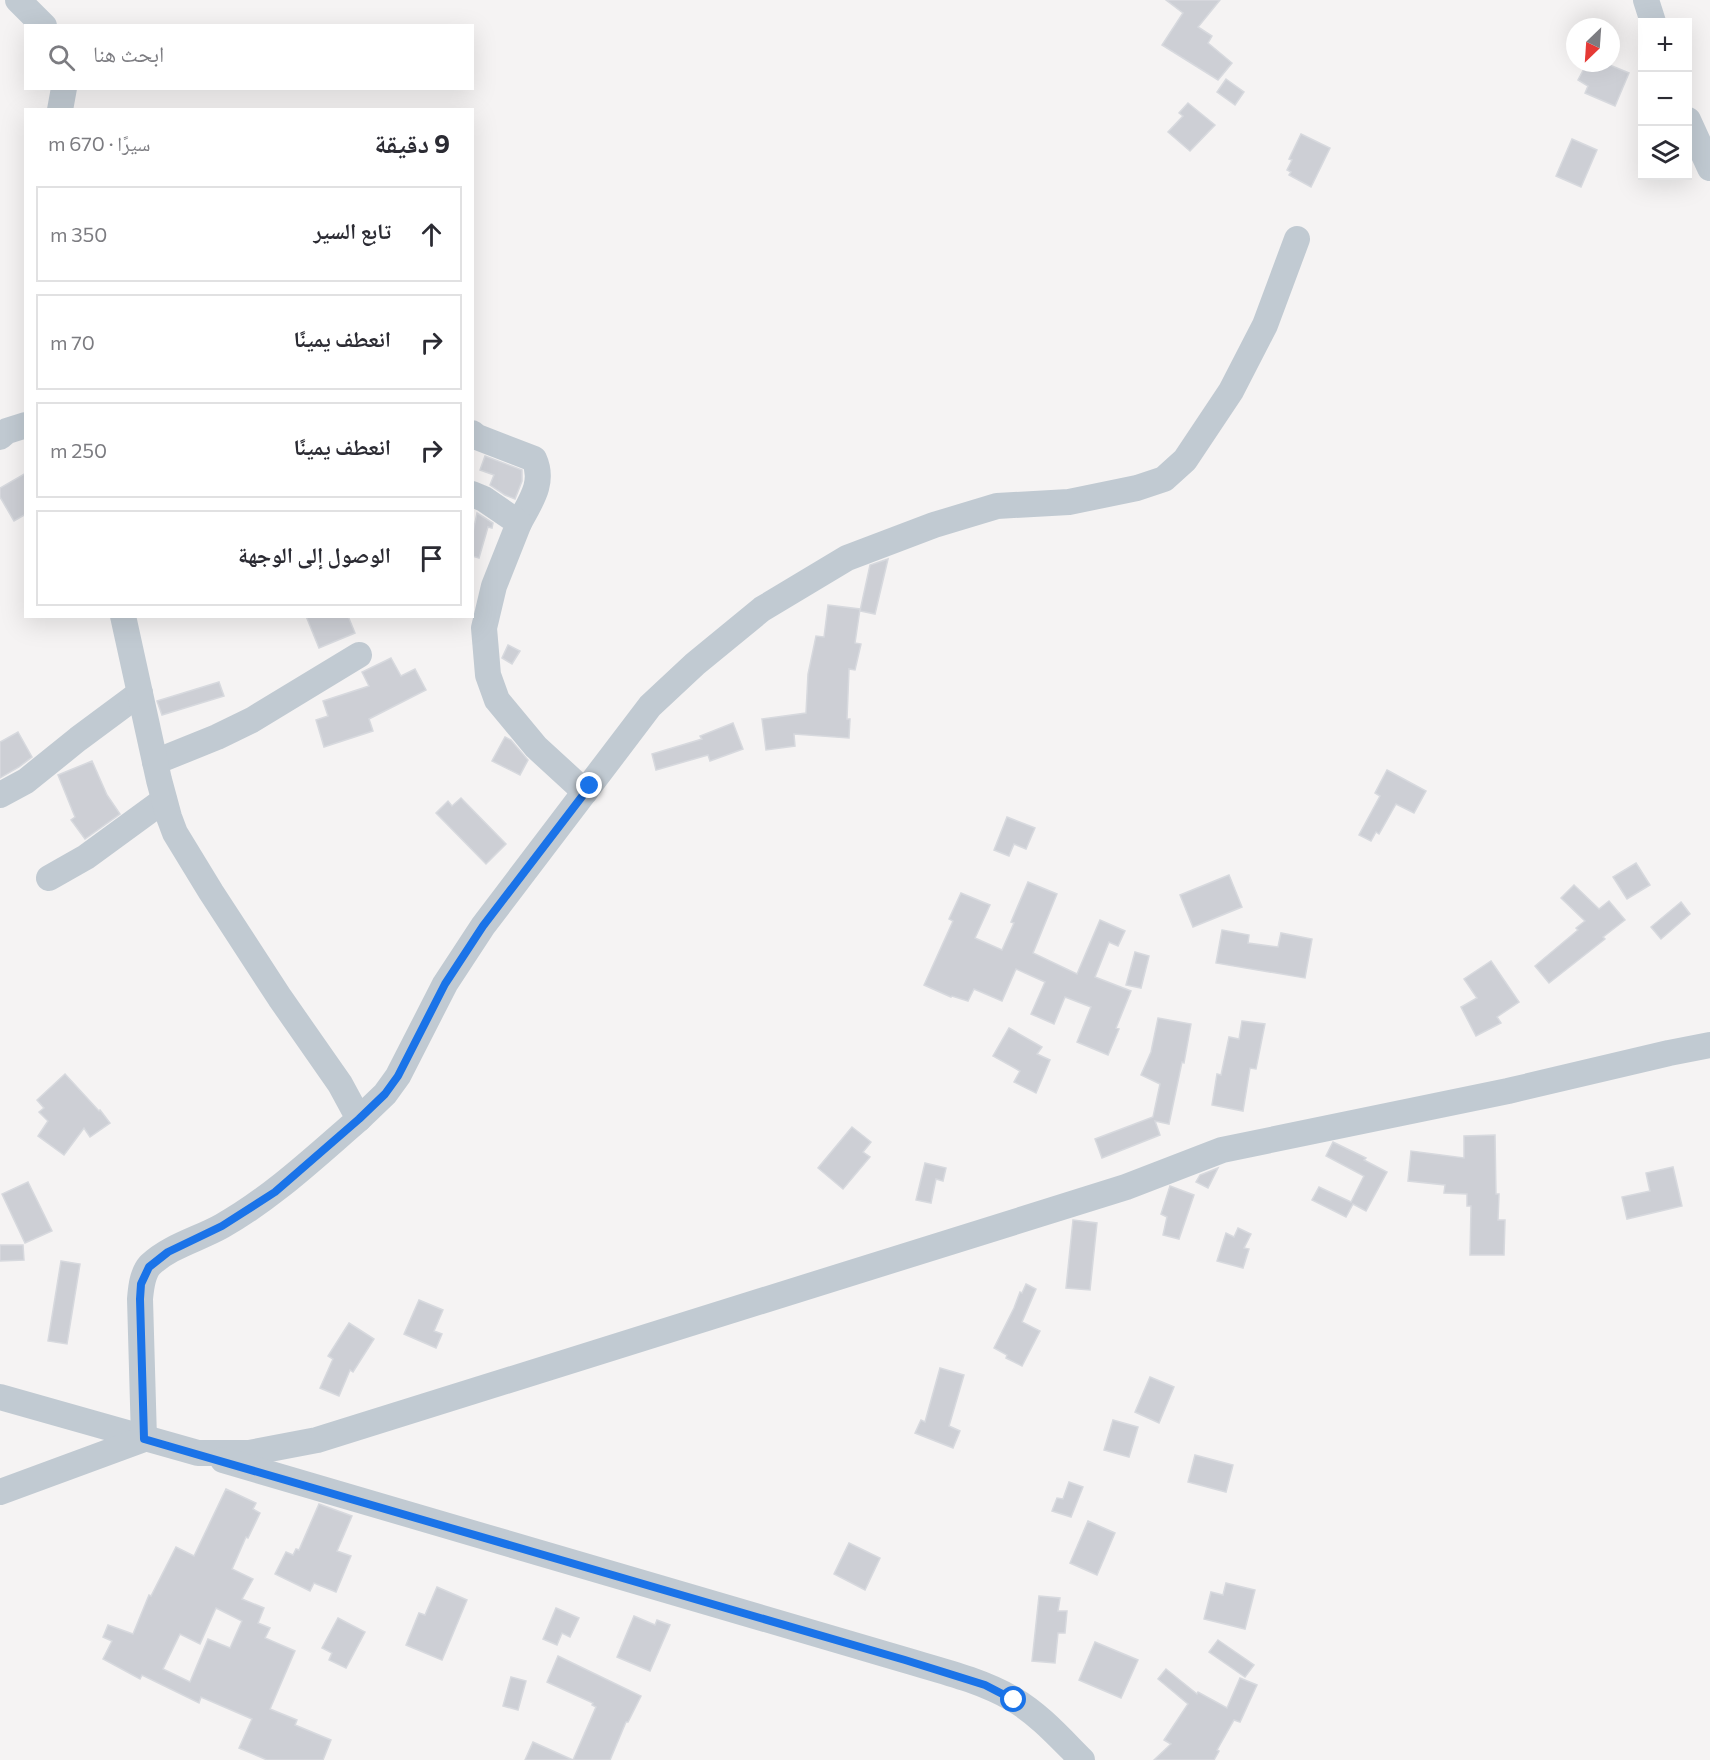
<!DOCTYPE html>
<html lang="ar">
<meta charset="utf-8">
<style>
body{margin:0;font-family:Commissioner,"Noto Naskh Arabic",sans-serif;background:#f7f7f7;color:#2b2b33;direction:rtl}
.controls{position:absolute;right:18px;top:18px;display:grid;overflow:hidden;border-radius:0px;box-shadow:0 6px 24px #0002}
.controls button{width:54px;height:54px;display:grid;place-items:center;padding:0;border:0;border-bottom:2px solid #e1e1e2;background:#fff;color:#2b2b33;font:30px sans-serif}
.compass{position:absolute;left:1566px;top:18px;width:54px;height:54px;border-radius:50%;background:#fff;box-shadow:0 6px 24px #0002;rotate:205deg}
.stop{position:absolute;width:18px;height:18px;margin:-14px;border:4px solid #1a73e8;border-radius:50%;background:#fff}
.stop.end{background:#1a73e8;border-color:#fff;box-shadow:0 2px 6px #0008}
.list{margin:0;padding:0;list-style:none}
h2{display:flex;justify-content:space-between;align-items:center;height:78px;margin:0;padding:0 24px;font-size:26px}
h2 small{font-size:20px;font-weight:400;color:#7c7c81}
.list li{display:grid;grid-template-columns:39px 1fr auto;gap:18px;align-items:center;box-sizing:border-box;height:96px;margin:0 12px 12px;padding:0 12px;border:2px solid #e1e1e2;border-radius:0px}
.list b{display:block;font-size:22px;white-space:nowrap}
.list em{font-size:20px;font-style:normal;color:#7c7c81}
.icon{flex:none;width:33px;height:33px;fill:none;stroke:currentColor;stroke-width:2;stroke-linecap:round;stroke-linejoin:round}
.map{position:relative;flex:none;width:1710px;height:1760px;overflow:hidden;direction:ltr}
.search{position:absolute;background:#fff;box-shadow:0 6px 24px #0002;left:24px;top:24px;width:450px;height:66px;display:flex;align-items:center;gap:15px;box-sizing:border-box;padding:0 21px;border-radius:0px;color:#7c7c81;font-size:22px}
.panel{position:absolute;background:#fff;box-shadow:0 6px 24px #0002;left:24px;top:108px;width:450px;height:510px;border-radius:0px;direction:rtl}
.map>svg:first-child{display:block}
.building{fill:#cdcfd5;stroke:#d7d9de;stroke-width:1.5;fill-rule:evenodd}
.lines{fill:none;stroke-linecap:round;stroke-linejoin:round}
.minor{stroke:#c1cad2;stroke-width:26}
.route{stroke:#1a73e8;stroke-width:8}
</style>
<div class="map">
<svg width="1710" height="1760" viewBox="0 0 1710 1760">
<rect width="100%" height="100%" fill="#f5f3f3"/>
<!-- building -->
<g class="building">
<polygon points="1166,0 1220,0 1198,27 1212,36 1208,43 1232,63 1218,80 1162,45 1183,13"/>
<polygon points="1587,63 1605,63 1629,73 1615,106 1585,93 1588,86 1578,80"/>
<polygon points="1226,79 1244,92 1235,105 1217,92"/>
<polygon points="1188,103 1215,125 1190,151 1168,132 1183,116 1179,113"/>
<polygon points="1301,134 1330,148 1311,187 1289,175 1291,172 1287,170 1292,160 1289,159"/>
<polygon points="1572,139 1597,150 1581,187 1556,176"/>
<polygon points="485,456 522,470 522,481 515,499 505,495 490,485 494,475 480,470"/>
<polygon points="26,473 26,514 14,521 0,497 0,488"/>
<polygon points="477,513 493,523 492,528 488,527 479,558 472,556 472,537"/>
<polygon points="888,559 875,614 860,611 870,565"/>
<polygon points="828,605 860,609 855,643 861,644 855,670 849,669 847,719 850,719 849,738 794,734 795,746 766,750 762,719 806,713 808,674 816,636 824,637"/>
<polygon points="306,616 348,616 355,633 319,648"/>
<polygon points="508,645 520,651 512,664 502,658"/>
<polygon points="391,658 401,676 415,669 426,690 369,719 373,731 324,747 316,720 328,716 323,701 369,686 362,672"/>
<polygon points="219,682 224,696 162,715 157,701"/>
<polygon points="733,723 743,749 710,761 708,755 656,770 652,754 702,739 700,736"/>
<polygon points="18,732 32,757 19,767 0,778 0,742"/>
<polygon points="505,737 511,740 528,760 520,775 492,761"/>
<polygon points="92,761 107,795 120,814 85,839 71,820 75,817 58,775"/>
<polygon points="1387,770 1426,791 1414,813 1396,804 1379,834 1376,832 1371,841 1359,835 1380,796 1375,793"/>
<polygon points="461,798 506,844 486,864 436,813 448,801 452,806"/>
<polygon points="1007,817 1035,828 1026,849 1014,844 1009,856 994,850"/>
<polygon points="1636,863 1650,885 1627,899 1613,877"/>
<polygon points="1229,875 1242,907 1193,927 1180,895"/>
<polygon points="1028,882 1057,894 1033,953 1077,974 1100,920 1125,931 1118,946 1109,942 1095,977 1131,991 1116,1028 1119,1029 1108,1055 1077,1042 1091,1007 1065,997 1054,1024 1031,1014 1045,982 1016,969 1002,1001 974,989 968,1001 952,996 951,997 924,985 953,921 949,919 961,893 990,905 975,938 1002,950 1014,923 1011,922"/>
<polygon points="1574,885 1599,909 1609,901 1625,920 1603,937 1605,939 1549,983 1535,966 1578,930 1576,928 1585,921 1561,898"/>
<polygon points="1681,902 1690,914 1661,939 1651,927"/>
<polygon points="1222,930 1249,935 1248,943 1278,947 1281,933 1312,939 1305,978 1216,963"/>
<polygon points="1135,952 1149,956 1141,988 1126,985"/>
<polygon points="1491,961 1519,1002 1497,1017 1501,1023 1476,1036 1461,1007 1477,998 1464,979"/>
<polygon points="1158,1018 1191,1024 1184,1063 1182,1062 1169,1124 1155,1121 1160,1135 1102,1158 1095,1139 1153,1117 1160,1084 1141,1075 1151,1052"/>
<polygon points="1242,1021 1265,1024 1256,1069 1250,1068 1243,1111 1212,1105 1217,1074 1221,1075 1229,1037 1239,1039"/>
<polygon points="1009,1028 1042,1047 1037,1054 1050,1060 1036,1093 1014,1082 1020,1071 993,1056"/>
<polygon points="65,1074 99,1111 100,1110 110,1123 90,1137 84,1128 64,1155 38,1136 48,1121 39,1112 44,1108 37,1100"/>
<polygon points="852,1127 871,1142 863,1152 870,1157 843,1189 818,1168"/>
<polygon points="1495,1135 1496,1194 1499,1194 1498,1220 1505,1220 1504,1255 1470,1255 1471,1206 1467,1206 1467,1194 1444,1193 1445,1185 1408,1181 1411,1151 1464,1158 1464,1136"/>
<polygon points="1333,1142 1366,1158 1364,1160 1387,1172 1366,1211 1353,1204 1346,1217 1312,1200 1319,1187 1351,1202 1364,1176 1326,1156"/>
<polygon points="925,1163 946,1168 943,1181 936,1179 931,1203 916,1200"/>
<polygon points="1673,1167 1682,1206 1627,1219 1622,1197 1650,1191 1646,1173"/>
<polygon points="1218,1168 1208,1188 1196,1182 1200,1175"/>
<polygon points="28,1182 52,1231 25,1243 2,1194"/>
<polygon points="1170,1186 1194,1195 1179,1239 1163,1235 1167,1217 1161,1214"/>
<polygon points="1073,1220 1097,1223 1090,1290 1066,1288"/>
<polygon points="1238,1228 1251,1234 1244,1248 1249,1249 1243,1268 1217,1261 1226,1233 1234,1237"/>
<polygon points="0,1245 23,1245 24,1260 0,1261"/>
<polygon points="61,1261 80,1264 67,1344 48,1341"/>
<polygon points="1026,1284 1036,1289 1022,1322 1040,1331 1022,1366 1006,1358 1007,1355 994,1348 1014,1308 1020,1292 1022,1293"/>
<polygon points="419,1300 443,1310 434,1331 442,1334 436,1348 404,1334"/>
<polygon points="349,1323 374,1339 353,1372 350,1370 339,1396 320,1388 333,1359 328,1356"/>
<polygon points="940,1368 964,1375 949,1426 960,1431 953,1448 915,1433 921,1420 925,1422"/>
<polygon points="1150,1377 1174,1387 1159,1423 1135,1412"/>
<polygon points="1113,1420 1138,1427 1129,1457 1104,1450"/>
<polygon points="1195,1455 1233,1465 1226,1492 1188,1482"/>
<polygon points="1069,1482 1083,1487 1071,1517 1052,1511 1057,1498 1063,1499"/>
<path d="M226,1489L256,1503L253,1509L260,1513L248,1538L246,1537L232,1569L253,1579L242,1599L264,1608L258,1623L270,1628L265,1638L295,1651L270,1709L297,1720L295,1725L331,1740L323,1760H267L239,1748L252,1719L201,1697L199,1703L142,1675L140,1679L103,1659L112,1641L103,1637L108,1625L133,1634L149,1595L151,1596L176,1547L194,1556ZM216,1608L242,1621L230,1648L208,1639L190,1682L163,1669L180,1634L200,1644Z"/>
<polygon points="319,1504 352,1516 337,1551 351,1556 336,1592 314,1583 310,1591 275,1574 286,1552 293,1555 296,1549 299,1550"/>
<polygon points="1088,1521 1115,1533 1097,1575 1070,1563"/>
<polygon points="849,1543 880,1558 865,1590 834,1574"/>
<polygon points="1226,1583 1255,1590 1245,1629 1204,1619 1211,1592 1223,1595"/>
<polygon points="437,1587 467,1600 442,1660 406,1645 419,1613 425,1615"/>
<polygon points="1039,1596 1060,1598 1058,1611 1067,1611 1065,1633 1058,1633 1055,1663 1032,1661"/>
<polygon points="556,1608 579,1618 570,1637 562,1633 557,1645 543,1639"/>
<polygon points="634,1616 655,1625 657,1620 670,1625 650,1671 617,1657"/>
<polygon points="338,1618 365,1632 346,1668 329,1660 332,1653 322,1648"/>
<polygon points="1218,1640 1254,1665 1245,1677 1209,1652"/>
<polygon points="1095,1642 1138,1660 1121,1698 1079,1680"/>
<polygon points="558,1656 641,1696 628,1722 626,1722 610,1760 525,1760 533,1742 573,1760 596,1707 592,1705 593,1703 547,1682"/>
<polygon points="1166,1669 1197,1694 1198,1692 1227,1708 1240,1678 1257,1685 1240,1722 1234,1720 1217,1750 1219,1751 1214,1760 1154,1760 1171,1744 1164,1740 1188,1704 1158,1679"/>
<polygon points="511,1677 526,1681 518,1710 503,1706"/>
</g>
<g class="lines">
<!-- minor -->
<g class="minor">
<polyline points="18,0 44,26"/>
<polyline points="1646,0 1653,22"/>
<polyline points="60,110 64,88"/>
<polyline points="1688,120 1710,168"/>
<path d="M472,433L477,437L534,459C545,483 530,502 519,523"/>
<polyline points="0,437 7,431 26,425"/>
<polyline points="472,494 484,499 519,523 494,586 484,628 488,675 497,700 536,747 585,792"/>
<polyline points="155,762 217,737 252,720 359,655"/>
<polyline points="0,795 26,781 78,739 140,693"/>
<polyline points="49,878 86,857 164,800"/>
<polyline points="359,1119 385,1094 398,1076 445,984 483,926 650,706 695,664 762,609 847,558 934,525 997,506 1069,502 1137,488 1164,479 1185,460 1231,391 1265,325 1297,239"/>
<polyline points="0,1397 198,1453 249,1453 317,1440 1126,1187 1222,1150 1508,1091 1669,1053 1710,1045"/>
<path d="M223,1460L905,1660C942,1671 980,1680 1013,1699C1040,1715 1060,1738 1082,1760"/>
<path d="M0,1492L144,1439L140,1299C141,1288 142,1274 150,1265C170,1246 199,1239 222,1226C273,1197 315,1157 359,1119L340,1084L280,998L211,892L175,833L169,817L159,780L123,616"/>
</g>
</g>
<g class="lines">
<!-- route -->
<polyline class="route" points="590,786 483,926 445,984 398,1076 385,1094 359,1119 275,1192 222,1226 168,1252 149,1267 141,1284 140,1299 144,1439 905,1660 985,1685 1014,1700"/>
</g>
</svg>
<div class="controls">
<button>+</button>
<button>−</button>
<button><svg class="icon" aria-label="layers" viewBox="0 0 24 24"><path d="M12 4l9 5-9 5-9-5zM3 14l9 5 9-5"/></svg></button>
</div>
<svg class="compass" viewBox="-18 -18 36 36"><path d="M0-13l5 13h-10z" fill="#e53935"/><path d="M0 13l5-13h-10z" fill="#7c7c81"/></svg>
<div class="stop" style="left:1014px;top:1700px"></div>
<div class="stop end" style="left:590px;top:786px"></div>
<div class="search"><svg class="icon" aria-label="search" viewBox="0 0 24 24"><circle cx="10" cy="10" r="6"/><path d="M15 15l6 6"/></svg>ابحث هنا</div>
<section class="panel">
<h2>9 دقيقة<small>سيرًا · 670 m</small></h2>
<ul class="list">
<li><svg class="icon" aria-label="ahead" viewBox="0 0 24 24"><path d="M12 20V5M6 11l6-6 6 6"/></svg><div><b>تابع السير</b></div><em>350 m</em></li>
<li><svg class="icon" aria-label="right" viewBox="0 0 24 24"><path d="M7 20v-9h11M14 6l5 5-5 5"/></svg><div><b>انعطف يمينًا</b></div><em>70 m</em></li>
<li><svg class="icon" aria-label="right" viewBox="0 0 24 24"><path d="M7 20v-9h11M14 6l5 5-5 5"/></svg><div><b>انعطف يمينًا</b></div><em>250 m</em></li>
<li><svg class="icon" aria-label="arrive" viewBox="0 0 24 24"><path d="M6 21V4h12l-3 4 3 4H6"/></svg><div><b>الوصول إلى الوجهة</b></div></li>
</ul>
</section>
</div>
